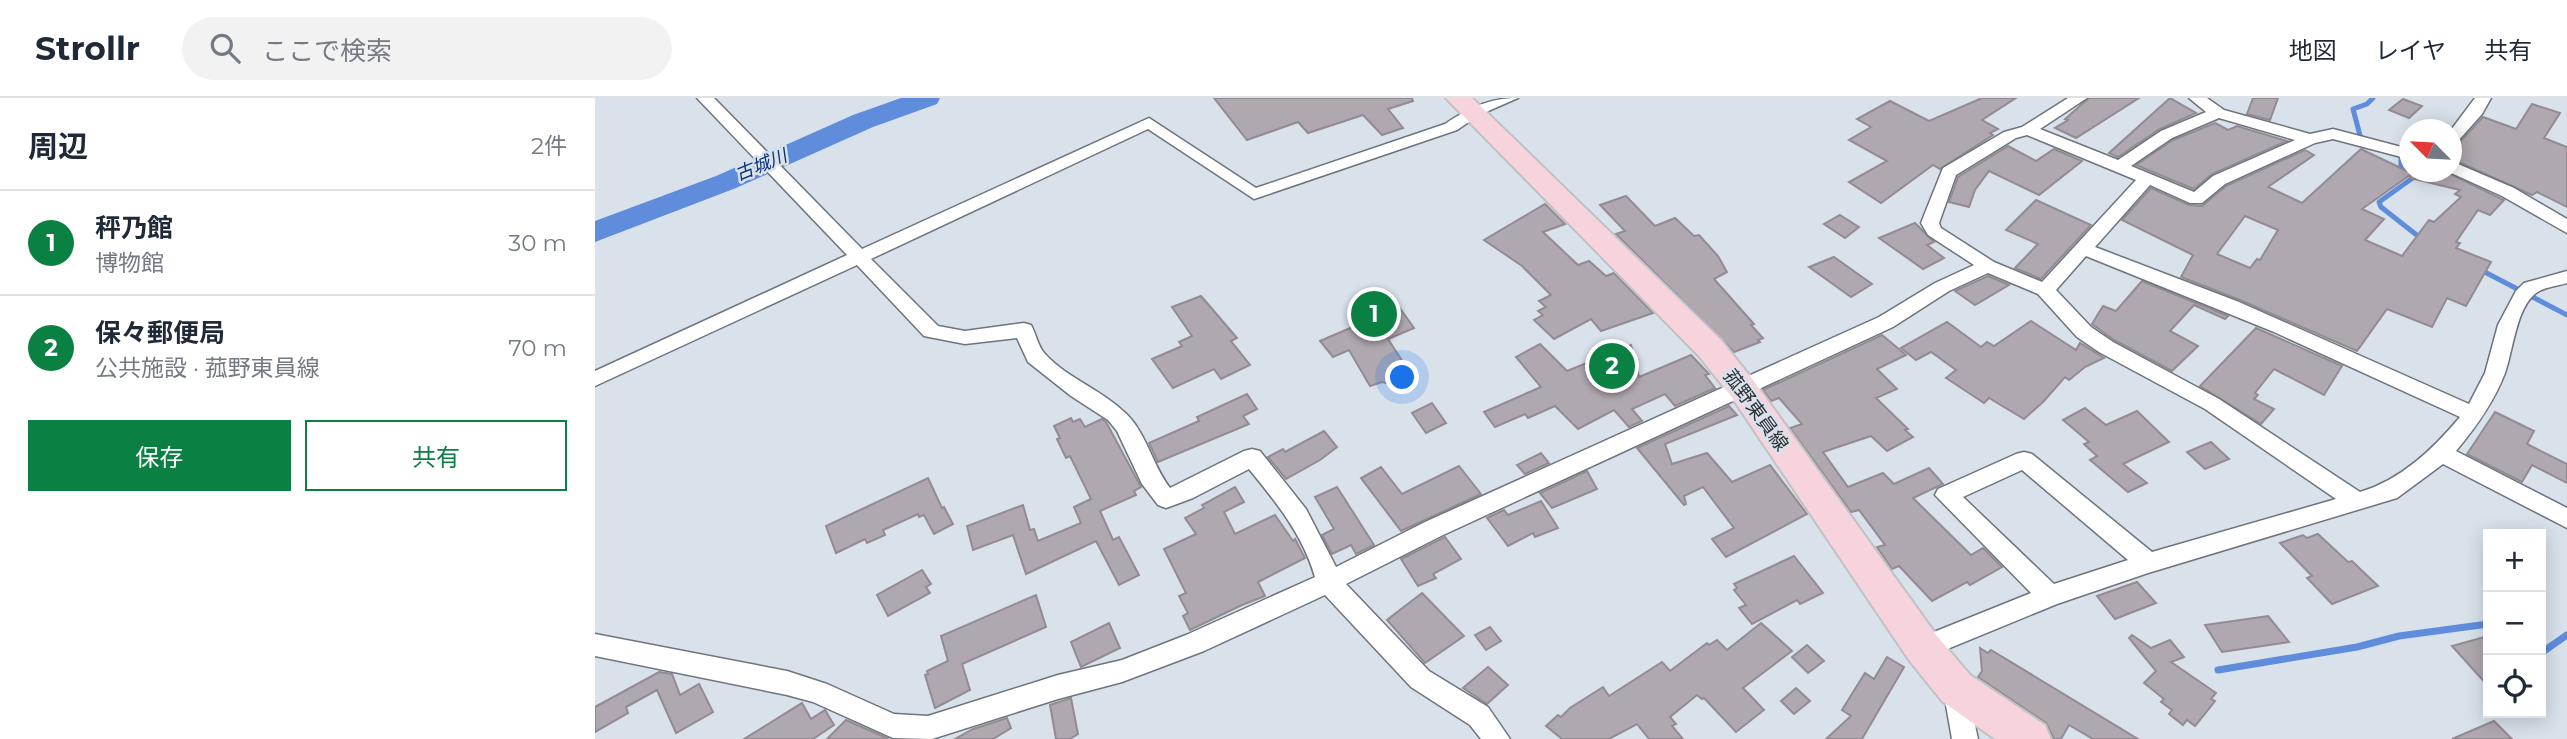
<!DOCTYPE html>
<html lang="ja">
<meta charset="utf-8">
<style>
body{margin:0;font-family:Montserrat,"Noto Sans JP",sans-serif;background:#f2f2f3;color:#1f2937}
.controls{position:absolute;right:21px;bottom:21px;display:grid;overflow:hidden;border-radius:0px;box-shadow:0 4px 18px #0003}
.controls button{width:63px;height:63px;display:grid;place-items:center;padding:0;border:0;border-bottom:2px solid #e0e1e3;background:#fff;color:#1f2937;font:35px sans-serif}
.compass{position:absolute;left:1804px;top:21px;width:63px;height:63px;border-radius:50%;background:#fff;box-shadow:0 4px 18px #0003;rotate:294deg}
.you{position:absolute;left:808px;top:280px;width:24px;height:24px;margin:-18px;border:5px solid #fff;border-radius:50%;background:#1a73e8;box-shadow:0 0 0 10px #1a73e833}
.badge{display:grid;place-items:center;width:46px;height:46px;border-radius:50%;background:#0b8043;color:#fff;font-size:23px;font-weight:700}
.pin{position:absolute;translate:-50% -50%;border:4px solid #fff;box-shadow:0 2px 7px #0006}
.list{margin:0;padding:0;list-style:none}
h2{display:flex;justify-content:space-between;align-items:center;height:91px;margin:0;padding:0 28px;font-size:30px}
h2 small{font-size:23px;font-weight:400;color:#747a83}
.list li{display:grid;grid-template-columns:46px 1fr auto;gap:21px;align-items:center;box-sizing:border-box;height:105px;padding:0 28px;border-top:2px solid #e0e1e3}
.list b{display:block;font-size:26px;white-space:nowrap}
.list p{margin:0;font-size:23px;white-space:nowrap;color:#747a83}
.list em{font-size:23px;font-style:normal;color:#747a83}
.actions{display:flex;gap:14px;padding:21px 28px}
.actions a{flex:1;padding:16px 0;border:2px solid #0b8043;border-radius:0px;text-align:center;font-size:24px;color:#0b8043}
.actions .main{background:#0b8043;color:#fff}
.icon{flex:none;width:38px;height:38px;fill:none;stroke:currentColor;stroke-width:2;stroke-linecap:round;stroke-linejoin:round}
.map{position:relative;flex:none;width:1972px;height:641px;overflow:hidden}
header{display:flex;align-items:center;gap:42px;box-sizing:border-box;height:98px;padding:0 35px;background:#fff;border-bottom:2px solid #e0e1e3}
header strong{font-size:33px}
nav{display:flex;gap:38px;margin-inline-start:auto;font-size:24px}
.search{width:490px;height:63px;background:#f2f2f3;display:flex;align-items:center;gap:18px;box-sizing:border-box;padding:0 24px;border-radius:38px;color:#747a83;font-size:26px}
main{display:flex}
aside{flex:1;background:#fff}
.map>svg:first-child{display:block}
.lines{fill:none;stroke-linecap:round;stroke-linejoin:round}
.stream-far1{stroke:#5f8ddc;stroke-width:5}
.stream{stroke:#5f8ddc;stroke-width:7}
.river{fill:#5f8ddc;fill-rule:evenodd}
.building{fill:#b0a8b0;stroke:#938b93;stroke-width:2;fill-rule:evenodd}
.street-casing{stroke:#6d747d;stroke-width:3}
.primary-casing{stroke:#c0c1c2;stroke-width:4}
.street{fill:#fff;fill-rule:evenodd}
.primary{fill:#f7d4dd;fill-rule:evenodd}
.labels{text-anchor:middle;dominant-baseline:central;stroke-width:5;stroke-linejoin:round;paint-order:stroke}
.far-water-label{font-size:18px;font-style:italic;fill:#093278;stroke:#d9e2eb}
.street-label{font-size:19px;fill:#2c2f33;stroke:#d9e2eb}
</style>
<header>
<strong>Strollr</strong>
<div class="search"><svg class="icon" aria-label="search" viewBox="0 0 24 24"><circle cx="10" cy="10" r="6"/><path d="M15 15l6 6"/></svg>ここで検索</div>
<nav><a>地図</a><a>レイヤ</a><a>共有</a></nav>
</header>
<main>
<aside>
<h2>周辺<small>2件</small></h2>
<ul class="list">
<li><span class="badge">1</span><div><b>秤乃館</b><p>博物館</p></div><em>30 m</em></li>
<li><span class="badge">2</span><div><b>保々郵便局</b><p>公共施設 · 菰野東員線</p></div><em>70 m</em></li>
</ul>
<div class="actions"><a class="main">保存</a><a>共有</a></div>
</aside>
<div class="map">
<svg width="1972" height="641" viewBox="0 0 1972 641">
<rect width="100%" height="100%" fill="#d9e2eb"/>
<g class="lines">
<!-- stream-far1 -->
<g class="stream-far1">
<polyline points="1767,45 1758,11 1772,6 1778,0"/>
<polyline points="1800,56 1806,57 1806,70 1819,79 1784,104 1786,109 1828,142"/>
<polyline points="1884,171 1972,217"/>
</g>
<!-- stream -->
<g class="stream">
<polyline points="1946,555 1972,537"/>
<polyline points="1623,572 1762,549 1804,538 1893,526"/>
</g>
<!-- river -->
<polygon class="river" points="306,0 345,0 342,6 278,29 141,90 0,144 0,123 121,78 258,17"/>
</g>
<!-- building -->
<g class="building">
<polygon points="619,0 817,0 818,3 793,11 808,30 787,37 768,17 713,35 703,24 652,42"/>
<polygon points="1387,0 1421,0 1387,22 1403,31 1395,35 1398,37 1345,71 1338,67 1286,105 1254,84 1292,63 1254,42 1276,29 1262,21 1295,3 1334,23"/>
<polygon points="1494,0 1544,0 1481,40 1460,30 1473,22 1470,21"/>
<polygon points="1575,0 1601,15 1565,31 1523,59 1514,55"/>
<polygon points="1658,0 1683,0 1675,22 1652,16"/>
<polygon points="1808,1 1827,8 1814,20 1794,12"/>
<polygon points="1937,6 1965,15 1949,40 1972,49 1972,109 1942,94 1937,97 1857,61 1857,54 1862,47 1888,19 1921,31"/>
<polygon points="1620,25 1633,32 1642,28 1692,43 1617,76 1599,91 1541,67 1578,42"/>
<polygon points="1413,48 1441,63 1459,51 1487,63 1444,97 1394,73 1380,92 1374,109 1354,104 1363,79"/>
<path d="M1766,51L1816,75L1851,74L1909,102L1895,117L1883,112L1861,144L1865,145L1861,150L1896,164L1871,208L1852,200L1837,229L1792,211L1762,253L1645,202L1586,179L1598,157L1527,122L1556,90L1594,107L1607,108L1631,88L1710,52L1719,57L1673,89L1707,105ZM1815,77V80L1865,92L1860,96L1866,99L1839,124L1834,122L1807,158L1770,142L1789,121L1767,111ZM1650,118L1683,132L1665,162L1662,161L1655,170L1622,156Z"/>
<polygon points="1031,98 1060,128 1080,120 1099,138 1104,137 1123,158 1132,174 1119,181 1159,226 1156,227 1168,240 1163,242 1165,244 1139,254 1021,136 1030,133 1005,107"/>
<polygon points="1441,102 1496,127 1446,181 1420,170 1443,146 1411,132"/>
<polygon points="950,106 970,126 948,134 983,167 994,163 1011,178 1019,175 1058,215 1006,233 996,221 959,241 939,222 948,217 943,213 951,209 944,203 956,197 927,168 889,142"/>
<polygon points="1245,117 1264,129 1250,140 1229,126"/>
<polygon points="1320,125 1339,144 1332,147 1349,160 1328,171 1284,140"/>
<polygon points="1239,159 1277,186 1256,199 1214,169"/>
<polygon points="1393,178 1414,187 1380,207 1360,193"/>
<polygon points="1547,183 1633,218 1630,221 1599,207 1575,233 1603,248 1577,273 1519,242 1497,226 1508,208 1521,213"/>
<polygon points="606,198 642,240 636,243 655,267 626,281 619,271 578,290 557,261 587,248 584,244 597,238 577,209"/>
<polygon points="804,209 819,230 793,241 817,278 795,286 787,284 775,288 754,252 738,259 725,243"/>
<polygon points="1436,223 1481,252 1485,245 1509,260 1490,269 1474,282 1470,279 1449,303 1429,321 1394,300 1389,305 1351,280 1361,272 1336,254 1321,262 1306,250 1352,224 1386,249 1392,244 1399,248"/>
<polygon points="1661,230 1747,268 1729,297 1679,271 1660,295 1663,297 1659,301 1679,311 1666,326 1605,288"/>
<polygon points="1287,237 1311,257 1282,271 1302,291 1281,300 1313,331 1310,332 1318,339 1292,353 1276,338 1228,354 1253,389 1288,375 1299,386 1334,370 1348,386 1318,400 1376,457 1388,450 1407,469 1375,487 1372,484 1337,503 1304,468 1297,471 1282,449 1290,447 1264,412 1256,414 1195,330 1207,326 1184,300 1176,303 1168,292"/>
<polygon points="945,246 972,273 1036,247 1044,279 1096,257 1114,276 1110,277 1120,290 1080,308 1070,296 1037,311 1047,323 1034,329 1019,312 983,331 960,308 933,320 930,316 900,329 889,314 946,289 921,259"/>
<polygon points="652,296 662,311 648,318 654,326 563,364 554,345 604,323 602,319"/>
<polygon points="837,305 851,325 831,335 817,315"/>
<polygon points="1134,308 1142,317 1070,346 1077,366 1112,355 1137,384 1175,367 1212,416 1131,459 1117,441 1139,430 1108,389 1089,398 1091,406 1089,407 1042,350"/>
<polygon points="1490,310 1511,327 1542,313 1574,344 1528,366 1552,385 1533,394 1495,362 1502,358 1489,346 1494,344 1468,322"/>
<polygon points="1900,314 1939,333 1932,346 1972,366 1972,385 1937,367 1927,384 1872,356"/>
<polygon points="476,320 478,324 485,321 490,329 507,321 511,324 546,389 539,393 541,397 505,413 518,442 524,439 544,477 524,487 501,443 431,476 418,437 378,452 372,428 428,407 435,432 439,431 443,443 486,425 479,409 496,401 475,358 471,360 462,341 465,340 459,328"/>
<polygon points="729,333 742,349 725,362 691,381 673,359 688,351 690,354"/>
<polygon points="1616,344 1634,361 1610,371 1592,354"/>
<polygon points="946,355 954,365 930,376 922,367"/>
<polygon points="864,368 886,396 806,433 766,380 786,369 807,396"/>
<polygon points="992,373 1002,391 957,410 945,395"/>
<polygon points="333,380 347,410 349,409 358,426 339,436 329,417 324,419 323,416 288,432 290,437 272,445 270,441 241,455 231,428"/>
<polygon points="640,389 649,404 629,414 640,436 680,417 698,443 700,441 710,460 663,484 670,498 647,507 595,532 588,518 593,515 584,498 591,495 569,451 601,436 590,420 609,410 607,407"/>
<polygon points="742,389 779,447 761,456 756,447 737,456 727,437 739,431 720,399"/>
<polygon points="946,403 963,430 940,439 938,435 913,448 892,420 909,412 913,417"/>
<polygon points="1723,436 1753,464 1757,463 1783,488 1737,506 1712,480 1717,478 1685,445 1708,437 1712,440"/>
<polygon points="850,439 866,461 838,476 841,480 823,488 806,461"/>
<polygon points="1199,458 1228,495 1205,506 1202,502 1157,526 1144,510 1151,507 1139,492 1142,490 1139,486"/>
<polygon points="327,472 336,486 331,489 335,495 293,518 282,497"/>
<polygon points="1542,484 1561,505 1520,521 1502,498"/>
<polygon points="827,495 869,538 830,565 792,522"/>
<polygon points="441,497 451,529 367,566 375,592 340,610 330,577 333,576 332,573 353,563 346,538"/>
<polygon points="1673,518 1694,544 1627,554 1610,527"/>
<polygon points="514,525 525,550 486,569 476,544"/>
<polygon points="1166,525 1197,553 1148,590 1169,612 1141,634 1109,600 1107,601 1102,597 1075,619 1081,626 1077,628 1088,641 1054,641 1042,626 1014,641 967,641 951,628 963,617 966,619 975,610 1008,589 1014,598 1067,564 1075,573 1112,545 1114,547 1122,542 1132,552"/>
<polygon points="895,529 906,543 891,552 880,537"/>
<polygon points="1537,537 1556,550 1575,542 1589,559 1576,564 1621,595 1616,601 1620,603 1600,628 1592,622 1588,627 1574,616 1577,612 1566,604 1569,601 1549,585 1561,573 1534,540"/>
<polygon points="1893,538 1893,588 1857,548"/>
<polygon points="1212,547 1229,563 1213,575 1197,559"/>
<polygon points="1385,550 1393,555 1396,552 1543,641 1498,641 1474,627 1466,641 1459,641 1451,625 1383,579 1387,573"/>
<polygon points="1292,559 1309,569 1267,641 1231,641 1256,618 1247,612 1270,575 1279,581"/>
<polygon points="893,569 913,587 892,606 868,590"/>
<polygon points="64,574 77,576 85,597 104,586 118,614 81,635 62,592 31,609 33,615 0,634 0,609"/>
<polygon points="1201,590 1215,603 1199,616 1186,603"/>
<polygon points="476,600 483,636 475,641 461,641 455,607"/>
<polygon points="207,605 216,621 230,612 239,627 218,641 149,641"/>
<polygon points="412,620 416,630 398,641 360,641 378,631"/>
<polygon points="251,622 294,641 232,641"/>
<polygon points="1899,623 1917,641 1857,641"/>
</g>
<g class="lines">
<!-- street casing -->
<g class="street-casing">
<g id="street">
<path d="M102,0H119L267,151L554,20L661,90L850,26C874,10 894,0 923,0L884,17L862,32L659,101L553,31L276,161L343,228L370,233L429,225L436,227C441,236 443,249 450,256C472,280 505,291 528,313C551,332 557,367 575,390L649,353L657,351L665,353L711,411L741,469L830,424L1284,219L1340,185L1379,167L1333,137L1326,125L1348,70L1409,34L1427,29L1473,0H1492L1445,31L1523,62L1566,33L1611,14L1594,0H1612L1629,12L1715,36L1738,31L1814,51V61L1738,41L1720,45L1630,86L1607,105H1595L1555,87L1500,149L1644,204L1874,306L1890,275L1903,227L1921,193L1929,185L1972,173V185C1963,188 1949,189 1941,195C1921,210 1918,253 1910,275C1899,304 1881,329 1861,353L1972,410V430L1848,366L1802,400L1553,475L1462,506L1328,561L1319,558L1315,550L1319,542L1436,495L1340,397L1343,391L1421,356L1429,354L1437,356L1557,454L1741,401L1610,311L1504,254L1482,239L1443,196L1393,175L1354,193L1298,229L846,438L751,486L834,573L893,609L915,641H886L875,627L816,589L730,497L609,553L527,584L463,601L337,641L298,640L218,604L192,597L0,558V536L192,573L232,586L299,616L333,618L463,577L527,562L591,537L720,479C708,437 681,404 654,371L598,400L571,410L563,407L547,386L522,333L513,322L476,298L433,264L422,240L370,246L329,238L262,167L0,288V273L252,157ZM1624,20L1700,42L1618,78L1599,94L1536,68L1577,40ZM1432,37L1541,82L1447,184L1399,164L1346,130L1344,125L1361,77L1421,40ZM1491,158L1679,234L1865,319C1838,351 1806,382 1765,394L1624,301L1518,244L1496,229L1461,192ZM1427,372L1533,462L1459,486L1368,399Z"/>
<polygon points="1880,0 1896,0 1887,16 1862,44 1856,46 1856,32"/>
<polygon points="1856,63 1919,90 1972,121 1972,135 1907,98 1854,74"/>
<polygon points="1361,578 1370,582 1383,641 1357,641 1348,590 1352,582"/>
</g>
</g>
<!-- primary casing -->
<g class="primary-casing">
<polygon id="primary" points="851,0 877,0 1126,242 1158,282 1342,538 1375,577 1450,627 1456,641 1400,641 1347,603 1314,562 1136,298 1104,258"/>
</g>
<!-- street -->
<use href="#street" class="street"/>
<!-- primary -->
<use href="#primary" class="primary"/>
</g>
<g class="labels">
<!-- far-water labels -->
<g class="far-water-label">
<text transform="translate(166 67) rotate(-22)">古城川</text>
</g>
<!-- street labels -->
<g class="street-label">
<text transform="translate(1161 312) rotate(54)">菰野東員線</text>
</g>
</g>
</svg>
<div class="controls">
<button>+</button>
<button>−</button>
<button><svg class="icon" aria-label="locate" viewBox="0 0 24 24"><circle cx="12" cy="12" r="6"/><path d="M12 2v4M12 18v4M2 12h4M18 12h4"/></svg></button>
</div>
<svg class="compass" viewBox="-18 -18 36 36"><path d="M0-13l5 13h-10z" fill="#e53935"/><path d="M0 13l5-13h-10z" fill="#747a83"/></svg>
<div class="you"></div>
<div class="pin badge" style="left:779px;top:216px">1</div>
<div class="pin badge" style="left:1017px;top:268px">2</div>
</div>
</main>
